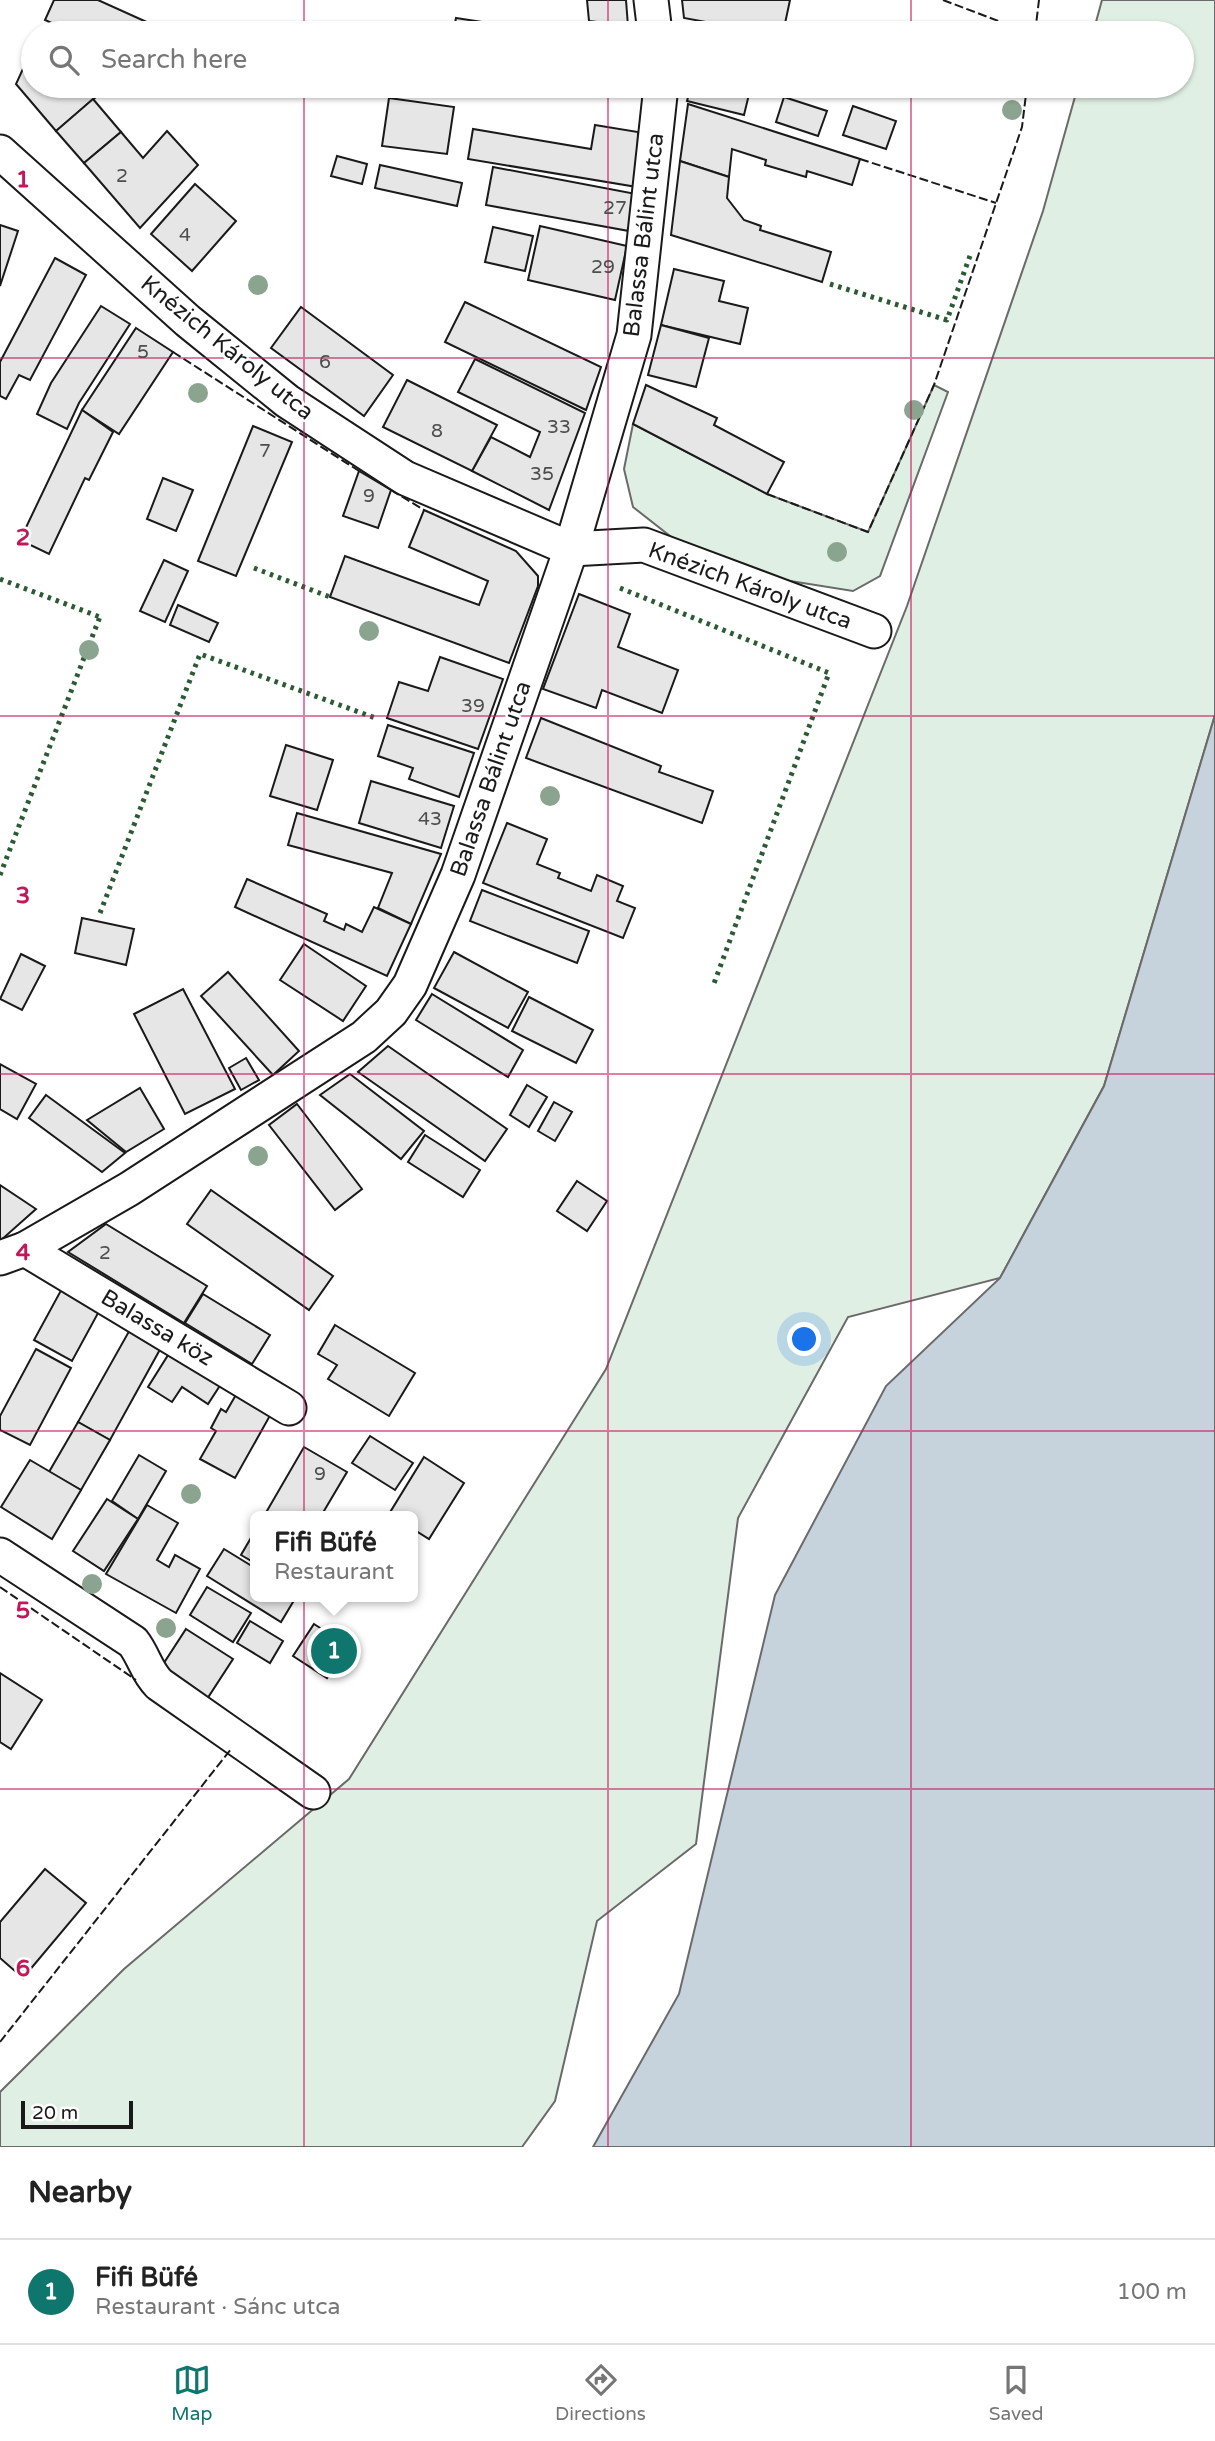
<!DOCTYPE html>
<meta charset="utf-8">
<style>
body{margin:0;font-family:"Varela Round",sans-serif;background:#f6f6f6;color:#222}
.scale{position:absolute;left:21px;bottom:18px;width:112px;box-sizing:border-box;padding-left:7px;border:4px solid #1a1a1a;border-top:0;font-size:19px;line-height:24px;white-space:nowrap;color:#1a1a1a;-webkit-text-stroke:5px #fff;paint-order:stroke}
.you{position:absolute;left:805px;top:1340px;width:24px;height:24px;margin:-18px;border:5px solid #fff;border-radius:50%;background:#1a73e8;box-shadow:0 0 0 10px #1a73e833}
.badge{display:grid;place-items:center;width:46px;height:46px;border-radius:50%;background:#0f766e;color:#fff;font-size:23px;font-weight:700}
.pin{position:absolute;translate:-50% -50%;border:4px solid #fff;box-shadow:0 2px 7px #0006}
.popup{position:absolute;left:250px;top:1511px;width:168px;height:91px;box-sizing:border-box;display:grid;place-content:center;border-radius:10px;background:#fff;filter:drop-shadow(0 2px 5px #0005);font-size:23px;white-space:nowrap;color:#767676}
.popup b{font-size:26px;color:#222}
.popup::after{content:'';position:absolute;left:50%;top:100%;margin-left:-14px;border:14px solid transparent;border-top-color:#fff}
.list{margin:0;padding:0;list-style:none}
h2{display:flex;justify-content:space-between;align-items:center;height:91px;margin:0;padding:0 28px;font-size:30px}
h2 small{font-size:23px;font-weight:400;color:#767676}
.list li{display:grid;grid-template-columns:46px 1fr auto;gap:21px;align-items:center;box-sizing:border-box;height:105px;padding:0 28px;border-top:2px solid #e0e0e0}
.list b{display:block;font-size:26px;white-space:nowrap}
.list p{margin:0;font-size:23px;white-space:nowrap;color:#767676}
.list em{font-size:23px;font-style:normal;color:#767676}
.icon{flex:none;width:38px;height:38px;fill:none;stroke:currentColor;stroke-width:2;stroke-linecap:round;stroke-linejoin:round}
.map{position:relative;flex:none;width:1215px;height:2147px;overflow:hidden}
.search{position:absolute;background:#fff;box-shadow:0 2px 5px #0004;left:21px;right:21px;top:21px;height:77px;display:flex;align-items:center;gap:18px;box-sizing:border-box;padding:0 24px;border-radius:38px;color:#767676;font-size:26px}
.sheet{height:196px;background:#fff}
nav{display:flex;justify-content:space-around;align-items:center;box-sizing:border-box;height:98px;border-top:2px solid #e0e0e0;background:#fff;font-size:19px;color:#767676}
nav a{display:grid;justify-items:center;gap:4px}
nav .on{color:#0f766e}
.map>svg:first-child{display:block}
.green{fill:#e0efe3;stroke:#6a6a6a;stroke-width:2}
.water{fill:#c6d2dc;stroke:#6a6a6a;stroke-width:2}
.building{fill:#e6e6e6;stroke:#1a1a1a;stroke-width:2}
.lines{fill:none;stroke-linecap:round;stroke-linejoin:round}
.minor-casing{stroke:#1a1a1a;stroke-width:37}
.minor{stroke:#fff;stroke-width:33}
.hedge{stroke:#2b5a34;stroke-width:5;stroke-dasharray:3.5 5;stroke-linecap:butt}
.fence{stroke:#1a1a1a;stroke-width:2;stroke-dasharray:9 3.5;stroke-linecap:butt}
.tree{fill:#8aa48f}
.grid{fill:none;stroke:#c2185b;stroke-width:2;stroke-opacity:0.55}
.labels{text-anchor:middle;dominant-baseline:central;stroke-width:5;stroke-linejoin:round;paint-order:stroke}
.number-label{font-size:19px;fill:#4d4d4d}
.street-label{font-size:23px;fill:#1a1a1a;stroke:#fff}
.grid-label{font-size:23px;text-anchor:middle;font-weight:bold;fill:#c2185b;stroke:#fff;stroke-width:5;stroke-linejoin:round;paint-order:stroke}
</style>
<div class="map">
<svg width="1215" height="2147" viewBox="0 0 1215 2147">
<rect width="100%" height="100%" fill="#fff"/>
<!-- green -->
<g class="green">
<polygon points="1102,0 1215,0 1215,715 1104,1086 1000,1278 848,1317 738,1518 696,1844 597,1921 555,2101 522,2147 0,2147 0,2092 124,1969 349,1779 606,1369 907,606 1043,211 1078,86 1182,86 1182,33 1093,33"/>
<polygon points="934,385 948,392 880,576 853,591 784,580 679,543 633,507 624,469 633,424 767,494 868,532"/>
</g>
<!-- water -->
<polygon class="water" points="1215,715 1215,2147 593,2147 679,1994 775,1595 886,1386 1000,1278 1104,1086"/>
<!-- building -->
<g class="building">
<polygon points="54,0 98,0 171,33 74,33 45,20"/>
<polygon points="587,0 626,0 628,26 589,21"/>
<polygon points="682,0 790,0 783,33 765,33 684,18"/>
<polygon points="456,18 553,33 453,33"/>
<polygon points="33,47 33,86 85,86 95,98 56,131 16,84"/>
<polygon points="691,86 751,86 744,115 687,101"/>
<polygon points="784,97 827,111 818,136 776,122"/>
<polygon points="389,98 454,107 447,154 382,146"/>
<polygon points="93,99 121,132 84,163 56,131"/>
<polygon points="688,104 860,159 852,185 807,171 806,177 765,165 766,160 732,149 729,177 680,161"/>
<polygon points="853,106 896,121 886,149 843,135"/>
<polygon points="595,125 638,132 637,187 468,159 473,129 591,149"/>
<polygon points="167,131 198,165 140,228 84,163 121,132 143,158"/>
<polygon points="337,156 367,164 362,184 331,176"/>
<polygon points="680,161 729,177 727,198 744,220 761,226 760,230 831,252 822,282 671,235"/>
<polygon points="380,165 462,183 457,206 375,188"/>
<polygon points="493,167 636,194 629,231 486,205"/>
<polygon points="195,184 236,221 192,271 151,234"/>
<polygon points="0,225 18,231 0,286"/>
<polygon points="540,226 627,246 615,300 528,280"/>
<polygon points="493,227 533,236 525,271 485,262"/>
<polygon points="55,258 86,275 30,380 19,375 6,399 0,396 0,362"/>
<polygon points="674,269 724,281 719,301 748,308 740,344 661,325"/>
<polygon points="465,302 601,367 586,410 445,342"/>
<polygon points="101,306 130,324 79,403 67,429 37,414 51,383"/>
<polygon points="301,307 393,375 364,416 271,348"/>
<polygon points="661,325 709,338 696,387 648,375"/>
<polygon points="136,328 173,352 119,434 82,410"/>
<polygon points="475,359 585,413 549,510 472,471 491,437 530,457 540,432 458,392"/>
<polygon points="407,380 497,425 472,471 383,427"/>
<polygon points="646,385 717,418 714,425 784,462 767,494 633,424"/>
<polygon points="82,410 113,432 89,480 85,478 49,554 20,540"/>
<polygon points="253,426 292,442 236,576 198,561"/>
<polygon points="359,471 391,490 378,528 343,516"/>
<polygon points="163,478 193,490 176,531 147,519"/>
<polygon points="424,510 516,551 538,576 538,586 509,663 330,597 345,556 479,605 488,581 409,547"/>
<polygon points="164,560 188,571 165,622 140,611"/>
<polygon points="579,594 630,614 618,647 678,670 662,713 602,690 596,708 543,689"/>
<polygon points="178,605 218,623 209,642 170,625"/>
<polygon points="440,657 503,679 478,749 387,718 399,682 428,691"/>
<polygon points="541,718 661,766 659,772 713,791 702,823 526,758"/>
<polygon points="388,725 474,753 459,797 409,779 413,768 378,756"/>
<polygon points="286,745 333,760 317,810 270,796"/>
<polygon points="371,781 454,806 441,848 359,823"/>
<polygon points="297,813 441,854 411,924 378,908 392,873 288,845"/>
<polygon points="507,823 547,839 537,864 560,873 558,878 591,891 597,875 623,886 617,901 635,908 623,938 483,883"/>
<polygon points="247,879 327,914 324,921 344,930 346,924 362,932 374,907 411,924 387,976 235,907"/>
<polygon points="482,890 589,931 577,963 470,921"/>
<polygon points="82,918 134,929 126,965 75,953"/>
<polygon points="304,944 366,986 343,1021 280,980"/>
<polygon points="454,952 528,992 508,1028 434,988"/>
<polygon points="21,954 45,966 22,1010 0,999"/>
<polygon points="228,972 299,1051 273,1075 201,996"/>
<polygon points="183,989 235,1089 185,1114 134,1014"/>
<polygon points="432,994 523,1050 508,1077 416,1020"/>
<polygon points="529,997 593,1030 576,1063 512,1031"/>
<polygon points="388,1046 507,1129 485,1161 358,1072"/>
<polygon points="246,1058 259,1080 241,1090 229,1068"/>
<polygon points="0,1064 36,1084 17,1119 0,1109"/>
<polygon points="350,1074 424,1131 401,1159 320,1095"/>
<polygon points="527,1085 547,1097 529,1127 510,1115"/>
<polygon points="140,1088 164,1129 126,1152 87,1120"/>
<polygon points="46,1095 125,1153 102,1172 29,1118"/>
<polygon points="554,1102 572,1112 555,1141 538,1131"/>
<polygon points="297,1104 362,1189 335,1210 269,1125"/>
<polygon points="425,1135 480,1170 463,1197 408,1162"/>
<polygon points="577,1181 607,1201 587,1231 557,1211"/>
<polygon points="0,1185 36,1209 0,1241"/>
<polygon points="211,1190 333,1276 309,1310 187,1224"/>
<polygon points="106,1224 207,1286 184,1323 68,1252"/>
<polygon points="65,1283 103,1304 72,1361 34,1340"/>
<polygon points="203,1294 270,1335 252,1364 185,1323"/>
<polygon points="335,1325 415,1373 389,1416 328,1379 337,1365 318,1354"/>
<polygon points="132,1326 163,1344 110,1440 78,1422"/>
<polygon points="36,1349 71,1368 30,1445 0,1430 0,1416"/>
<polygon points="170,1352 221,1384 208,1404 182,1387 172,1402 148,1387"/>
<polygon points="237,1393 272,1412 235,1478 200,1459 216,1431 211,1428 221,1409 226,1412"/>
<polygon points="78,1422 110,1440 81,1490 49,1472"/>
<polygon points="370,1436 413,1463 395,1490 352,1463"/>
<polygon points="304,1447 347,1472 321,1516 264,1516"/>
<polygon points="139,1455 166,1471 138,1519 112,1501"/>
<polygon points="424,1457 464,1483 429,1539 413,1529 413,1516 389,1514"/>
<polygon points="30,1460 81,1490 52,1539 1,1507"/>
<polygon points="107,1499 138,1519 104,1571 73,1551"/>
<polygon points="147,1505 178,1523 157,1560 169,1567 175,1555 200,1569 176,1613 106,1574"/>
<polygon points="255,1531 255,1563 241,1555"/>
<polygon points="224,1549 255,1568 255,1597 296,1597 281,1622 207,1576"/>
<polygon points="207,1587 251,1613 233,1642 190,1615"/>
<polygon points="250,1621 283,1641 270,1663 237,1643"/>
<polygon points="314,1624 348,1646 327,1678 293,1656"/>
<polygon points="186,1629 233,1659 207,1699 160,1669"/>
<polygon points="0,1673 42,1700 11,1749 0,1742"/>
<polygon points="45,1869 86,1903 23,1978 0,1958 0,1922"/>
</g>
<g class="lines">
<!-- minor casing -->
<g class="minor-casing">
<g id="minor">
<polyline points="651,0 655,33"/>
<polyline points="0,152 188,321 287,401 405,478 571,549 644,545 874,631"/>
<polyline points="25,1249 289,1408"/>
<polyline points="0,1258 25,1249 129,1189 364,1037 391,1012 410,985 458,875 571,549 634,335 661,86"/>
<path d="M0,1555L133,1642C144,1656 146,1671 159,1684L313,1792"/>
</g>
</g>
<!-- minor -->
<use href="#minor" class="minor"/>
<!-- hedge -->
<g class="hedge">
<polyline points="830,284 947,320 971,253"/>
<polyline points="254,568 330,597"/>
<polyline points="0,579 100,617"/>
<polyline points="620,588 829,673 713,986"/>
<polyline points="0,875 101,614"/>
<polyline points="100,913 200,654 378,719"/>
</g>
<!-- fence -->
<g class="fence">
<polyline points="943,0 1030,33"/>
<polyline points="1035,33 1039,0"/>
<polyline points="860,159 996,203"/>
<polyline points="173,352 359,471"/>
<polyline points="391,490 424,510"/>
<polyline points="767,494 868,532 934,385 1022,127 1027,86"/>
<polyline points="0,1587 136,1680"/>
<polyline points="0,2042 231,1749"/>
</g>
</g>
<!-- trees -->
<g class="tree">
<circle cx="1012" cy="110" r="10"/>
<circle cx="258" cy="285" r="10"/>
<circle cx="198" cy="393" r="10"/>
<circle cx="914" cy="410" r="10"/>
<circle cx="837" cy="552" r="10"/>
<circle cx="369" cy="631" r="10"/>
<circle cx="89" cy="650" r="10"/>
<circle cx="550" cy="796" r="10"/>
<circle cx="258" cy="1156" r="10"/>
<circle cx="191" cy="1494" r="10"/>
<circle cx="92" cy="1584" r="10"/>
<circle cx="166" cy="1628" r="10"/>
</g>
<!-- grid -->
<path class="grid" d="M304,0V33M608,0V33M911,0V33M304,86V2147M608,86V2147M911,86V2147M0,358H1215M0,716H1215M0,1074H1215M0,1431H1215M0,1789H1215"/>
<g class="labels">
<!-- number labels -->
<g class="number-label">
<text x="122" y="176">2</text>
<text x="615" y="208">27</text>
<text x="185" y="235">4</text>
<text x="603" y="267">29</text>
<text x="143" y="352">5</text>
<text x="325" y="362">6</text>
<text x="559" y="427">33</text>
<text x="437" y="431">8</text>
<text x="265" y="451">7</text>
<text x="542" y="474">35</text>
<text x="369" y="496">9</text>
<text x="473" y="706">39</text>
<text x="430" y="819">43</text>
<text x="105" y="1253">2</text>
<text x="320" y="1474">9</text>
</g>
<!-- street labels -->
<g class="street-label">
<text transform="translate(644 235) rotate(-83)">Balassa Bálint utca</text>
<text transform="translate(227 348) rotate(39)">Knézich Károly utca</text>
<text transform="translate(750 586) rotate(20)">Knézich Károly utca</text>
<text transform="translate(491 779) rotate(-71)">Balassa Bálint utca</text>
<text transform="translate(157 1328) rotate(31)">Balassa köz</text>
</g>
</g>
<g class="grid-label">
<text x="23" y="187">1</text>
<text x="23" y="545">2</text>
<text x="23" y="903">3</text>
<text x="23" y="1260">4</text>
<text x="23" y="1618">5</text>
<text x="23" y="1976">6</text>
</g>
</svg>
<div class="scale">20 m</div>
<div class="you"></div>
<div class="pin badge" style="left:334px;top:1651px">1</div>
<div class="popup"><b>Fifi Büfé</b>Restaurant</div>
<div class="search"><svg class="icon" aria-label="search" viewBox="0 0 24 24"><circle cx="10" cy="10" r="6"/><path d="M15 15l6 6"/></svg>Search here</div>
</div>
<section class="sheet">
<h2>Nearby<small></small></h2>
<ul class="list">
<li><span class="badge">1</span><div><b>Fifi Büfé</b><p>Restaurant · Sánc utca</p></div><em>100 m</em></li>
</ul>
</section>
<nav>
<a class="on"><svg class="icon" aria-label="map" viewBox="0 0 24 24"><path d="M3 6l6-2 6 2 6-2v14l-6 2-6-2-6 2zM9 4v14M15 6v14"/></svg>Map</a>
<a><svg class="icon" aria-label="directions" viewBox="0 0 24 24"><path d="M12 3l9 9-9 9-9-9zM9 14v-3h6M13 9l2 2-2 2"/></svg>Directions</a>
<a><svg class="icon" aria-label="saved" viewBox="0 0 24 24"><path d="M7 4h10v16l-5-4-5 4z"/></svg>Saved</a>
</nav>
